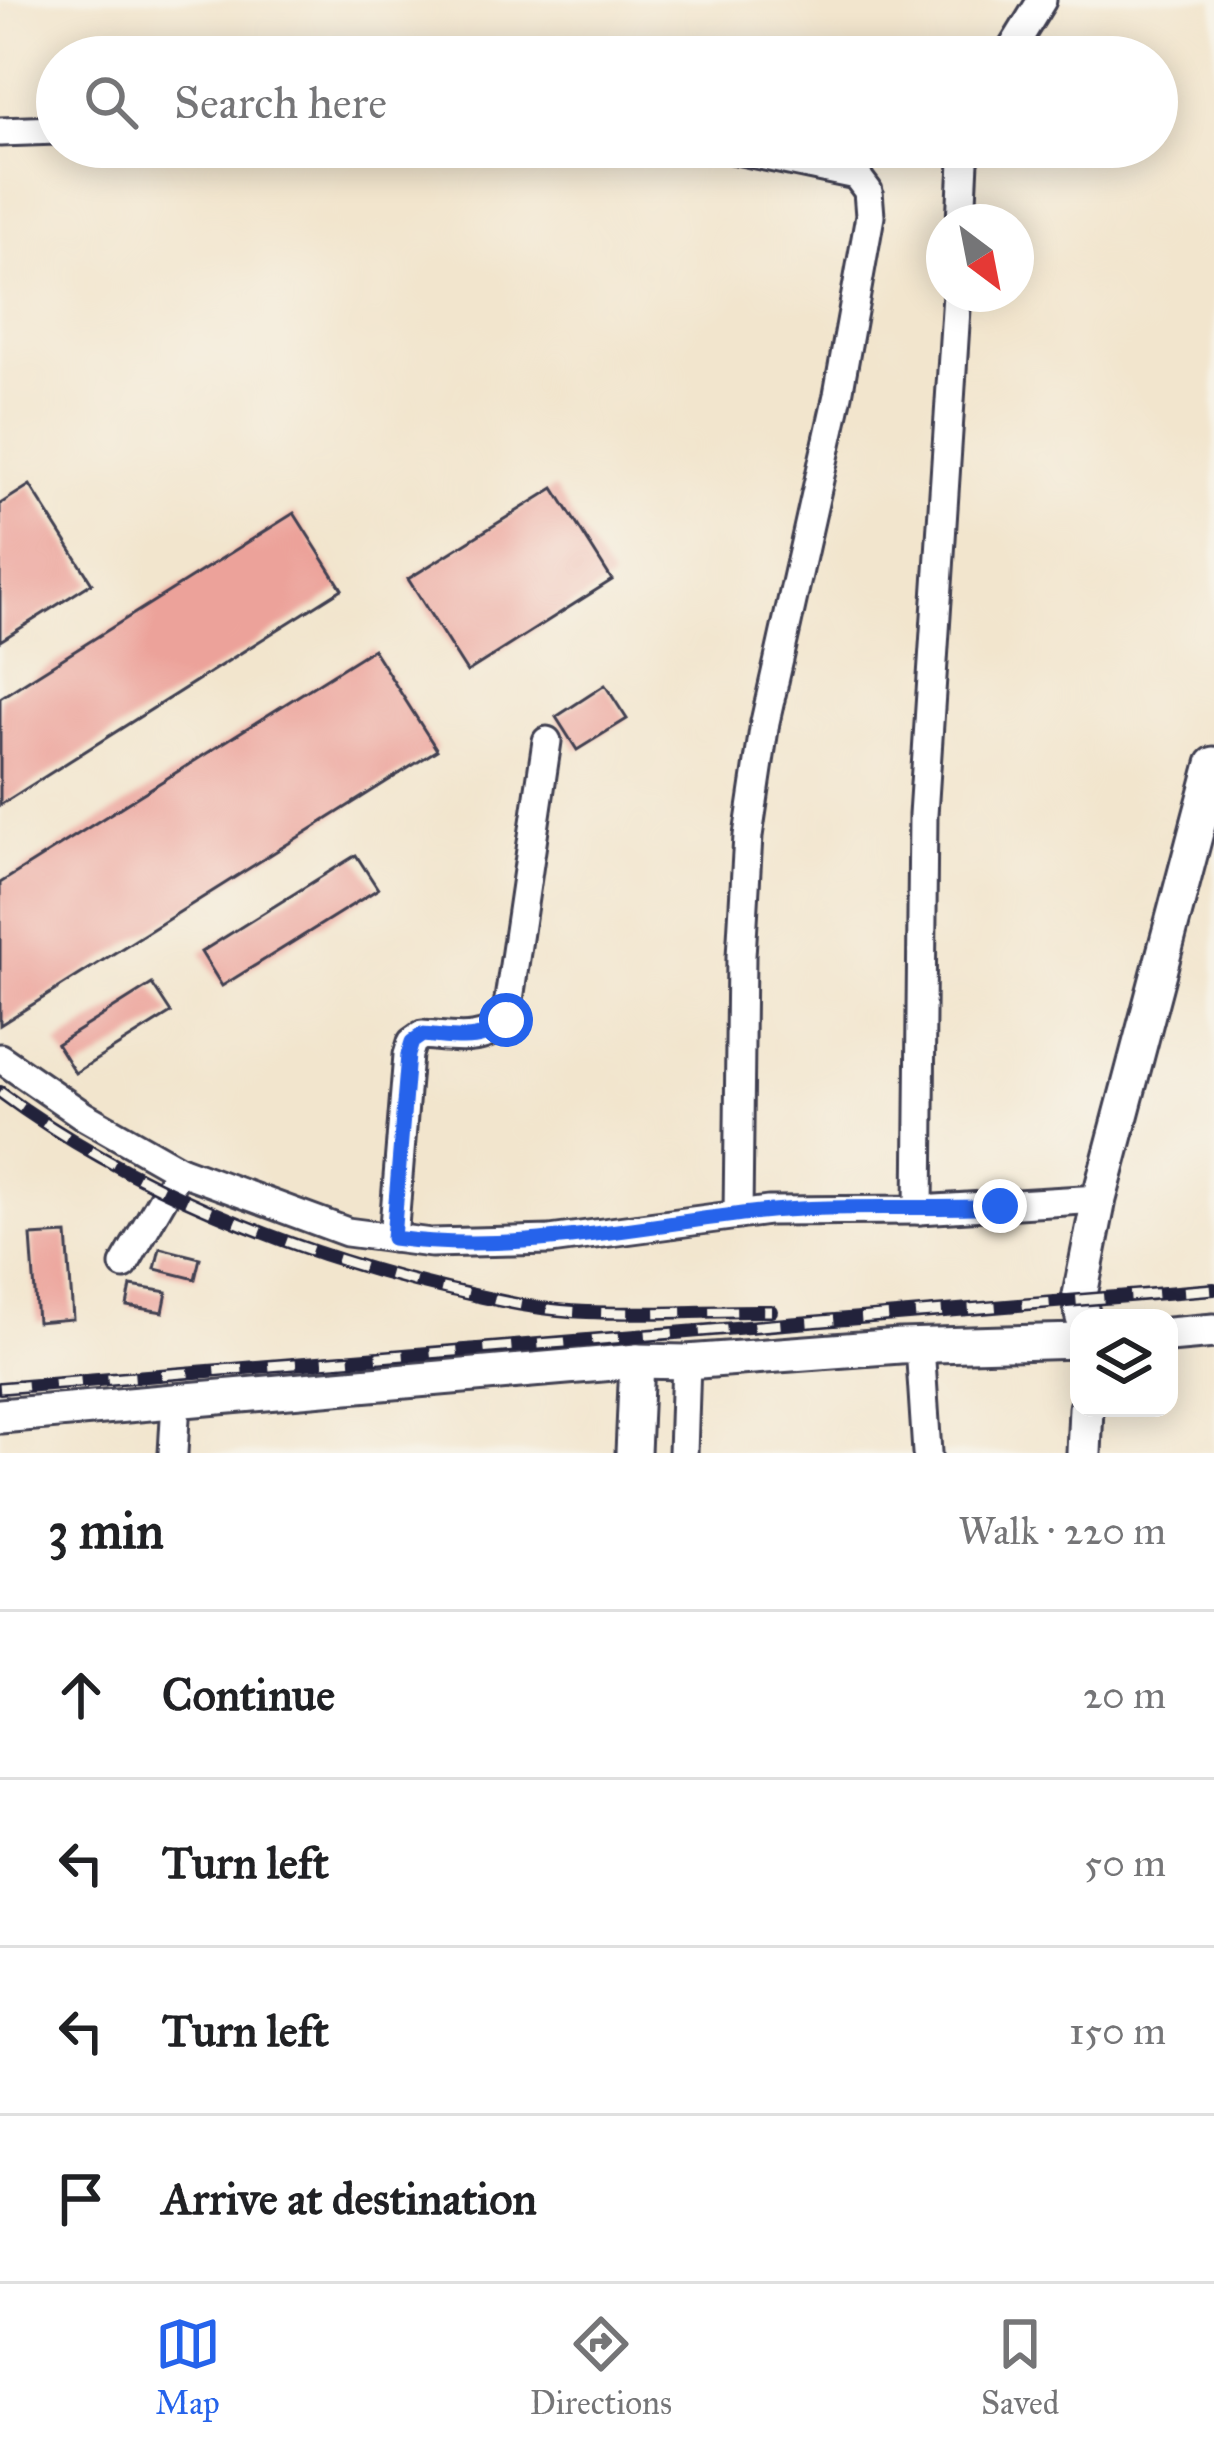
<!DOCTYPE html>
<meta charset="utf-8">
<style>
body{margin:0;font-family:"IM FELL Great Primer",serif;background:#f2f2f2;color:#202124}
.controls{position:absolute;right:36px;bottom:36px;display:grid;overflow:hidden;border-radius:24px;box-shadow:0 6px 30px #0003}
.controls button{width:108px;height:108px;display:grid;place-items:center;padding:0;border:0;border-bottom:3px solid #e0e0e0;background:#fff;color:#202124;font:60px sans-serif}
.compass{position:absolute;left:926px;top:204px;width:108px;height:108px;border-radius:50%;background:#fff;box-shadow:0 6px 30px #0003;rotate:148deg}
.stop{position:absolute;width:36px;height:36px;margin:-27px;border:9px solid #2563eb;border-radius:50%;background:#fff}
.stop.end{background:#2563eb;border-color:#fff;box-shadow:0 3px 12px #0008}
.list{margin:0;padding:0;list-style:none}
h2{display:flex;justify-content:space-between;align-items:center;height:156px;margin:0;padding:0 48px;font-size:51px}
h2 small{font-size:39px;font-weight:400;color:#757577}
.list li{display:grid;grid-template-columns:78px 1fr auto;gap:36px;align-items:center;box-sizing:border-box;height:168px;padding:0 48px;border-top:3px solid #e0e0e0}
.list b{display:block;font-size:45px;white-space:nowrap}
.list em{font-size:39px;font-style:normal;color:#757577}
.icon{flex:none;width:66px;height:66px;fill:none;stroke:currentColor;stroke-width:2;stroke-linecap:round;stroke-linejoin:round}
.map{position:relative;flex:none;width:1214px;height:1453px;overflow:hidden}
.search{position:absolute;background:#fff;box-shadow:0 6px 30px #0003;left:36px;right:36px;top:36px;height:132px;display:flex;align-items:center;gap:30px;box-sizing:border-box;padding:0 42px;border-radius:66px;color:#757577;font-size:45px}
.sheet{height:828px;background:#fff}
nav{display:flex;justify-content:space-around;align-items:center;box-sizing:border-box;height:168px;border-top:3px solid #e0e0e0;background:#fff;font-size:33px;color:#757577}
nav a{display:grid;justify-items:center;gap:6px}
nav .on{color:#2563eb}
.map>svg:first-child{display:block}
.building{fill:#eca29a}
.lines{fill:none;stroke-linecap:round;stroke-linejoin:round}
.minor-casing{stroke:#413f51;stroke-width:33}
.major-casing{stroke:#413f51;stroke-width:39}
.minor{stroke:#fff;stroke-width:27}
.major{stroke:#fff;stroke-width:33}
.rail-casing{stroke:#22223b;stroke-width:14}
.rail{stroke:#f7f3e8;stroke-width:9;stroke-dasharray:27;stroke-linecap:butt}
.route{stroke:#2563eb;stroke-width:15}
</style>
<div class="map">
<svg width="1214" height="1453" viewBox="0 0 1214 1453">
<rect width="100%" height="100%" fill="#f7f3e8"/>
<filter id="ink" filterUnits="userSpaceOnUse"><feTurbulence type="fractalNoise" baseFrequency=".00833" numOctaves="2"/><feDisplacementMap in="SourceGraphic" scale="24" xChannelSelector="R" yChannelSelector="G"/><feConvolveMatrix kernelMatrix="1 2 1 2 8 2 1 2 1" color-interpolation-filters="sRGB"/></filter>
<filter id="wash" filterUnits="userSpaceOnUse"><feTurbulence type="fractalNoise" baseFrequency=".004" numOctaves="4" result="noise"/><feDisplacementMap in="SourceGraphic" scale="48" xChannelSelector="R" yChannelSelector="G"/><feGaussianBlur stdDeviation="2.7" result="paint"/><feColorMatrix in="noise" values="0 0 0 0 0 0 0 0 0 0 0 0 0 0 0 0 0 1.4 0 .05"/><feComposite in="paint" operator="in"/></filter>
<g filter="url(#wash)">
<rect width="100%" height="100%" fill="#f2e5cd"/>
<g id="blocks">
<!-- building -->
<g class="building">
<polygon points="30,485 92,583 0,641 0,504"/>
<polygon points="554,488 612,580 467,672 408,579"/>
<polygon points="294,513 342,589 0,805 0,698"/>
<polygon points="373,649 437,750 0,1025 0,883"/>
<polygon points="605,685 627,719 577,750 556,717"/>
<polygon points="356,855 378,889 222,986 201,952"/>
<polygon points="152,984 171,1013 75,1073 57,1044"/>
<polygon points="67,1234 73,1319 37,1322 31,1236"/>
<polygon points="160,1248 200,1258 195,1279 155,1269"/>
<polygon points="131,1286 167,1292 163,1312 127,1306"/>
</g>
</g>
</g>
<g filter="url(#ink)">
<use href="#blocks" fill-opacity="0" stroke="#413f51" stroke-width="3"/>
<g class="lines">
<!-- minor casing -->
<g class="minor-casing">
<g id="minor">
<polyline points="1007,57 1042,0"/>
<polyline points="0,132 57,130"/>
<polyline points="722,147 856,175 868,191 870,216 838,395 765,722 748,836 741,956 738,1215"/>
<polyline points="961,222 964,161 969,147"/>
<polyline points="0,1058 84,1116 179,1170 347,1232 431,1243 550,1240 768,1211 919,1210 1099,1199"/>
<polyline points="919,1210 923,815 957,294"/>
<path d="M393,1238L408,1055L412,1042L422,1035C453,1037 483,1045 506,1020L547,741"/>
<polyline points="124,1265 179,1170"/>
<polyline points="920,1346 927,1453"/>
<polyline points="173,1453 176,1401"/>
<polyline points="683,1453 686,1362"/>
</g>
</g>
<!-- major casing -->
<g class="major-casing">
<g id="major">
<polyline points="1083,1318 1079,1300 1099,1199 1214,764"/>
<polyline points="1169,1335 1214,1331"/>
<polyline points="0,1416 637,1361 686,1362 900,1346 1079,1341"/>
<polyline points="633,1453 637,1361"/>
<polyline points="1084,1453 1086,1408"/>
</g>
</g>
<!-- minor -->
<use href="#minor" class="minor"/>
<!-- major -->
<use href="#major" class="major"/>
<!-- rail casing -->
<g class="rail-casing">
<g id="rail">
<path d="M0,1092C130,1188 295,1254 451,1290C496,1300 541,1311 587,1312C648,1315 710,1310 771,1311"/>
<polyline points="0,1388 1214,1289"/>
</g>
</g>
<!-- rail -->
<use href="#rail" class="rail"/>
</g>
</g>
<g class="lines" filter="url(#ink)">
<!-- route -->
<path class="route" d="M506,1020C483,1046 453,1037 422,1035L412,1042L408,1055L393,1238C516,1255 638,1225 760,1212C837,1204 921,1210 1000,1206"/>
</g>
</svg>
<div class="controls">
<button><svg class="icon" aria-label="layers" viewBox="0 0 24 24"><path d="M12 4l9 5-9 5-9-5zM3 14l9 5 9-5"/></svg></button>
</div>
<svg class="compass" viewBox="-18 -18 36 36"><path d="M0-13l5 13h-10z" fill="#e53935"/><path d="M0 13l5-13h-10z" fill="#757577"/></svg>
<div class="stop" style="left:506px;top:1020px"></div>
<div class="stop end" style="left:1000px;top:1206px"></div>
<div class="search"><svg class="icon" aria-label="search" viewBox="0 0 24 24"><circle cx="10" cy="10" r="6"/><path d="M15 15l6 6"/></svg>Search here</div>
</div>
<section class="sheet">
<h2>3 min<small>Walk · 220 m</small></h2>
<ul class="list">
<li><svg class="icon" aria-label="ahead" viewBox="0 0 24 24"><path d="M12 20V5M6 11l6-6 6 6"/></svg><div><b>Continue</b></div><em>20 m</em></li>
<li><svg class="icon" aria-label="left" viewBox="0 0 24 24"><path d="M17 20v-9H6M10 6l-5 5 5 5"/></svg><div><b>Turn left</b></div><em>50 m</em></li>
<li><svg class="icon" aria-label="left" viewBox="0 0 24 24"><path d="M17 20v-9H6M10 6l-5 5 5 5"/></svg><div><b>Turn left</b></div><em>150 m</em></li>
<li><svg class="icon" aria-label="arrive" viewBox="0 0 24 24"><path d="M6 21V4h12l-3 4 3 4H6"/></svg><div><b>Arrive at destination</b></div></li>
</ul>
</section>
<nav>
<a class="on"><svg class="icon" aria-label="map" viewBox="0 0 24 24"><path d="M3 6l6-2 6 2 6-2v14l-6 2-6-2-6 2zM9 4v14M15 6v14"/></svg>Map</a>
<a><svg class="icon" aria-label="directions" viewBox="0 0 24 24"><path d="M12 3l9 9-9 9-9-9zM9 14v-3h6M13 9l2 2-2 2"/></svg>Directions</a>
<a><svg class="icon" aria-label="saved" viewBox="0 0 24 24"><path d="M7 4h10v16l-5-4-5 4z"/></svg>Saved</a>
</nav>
